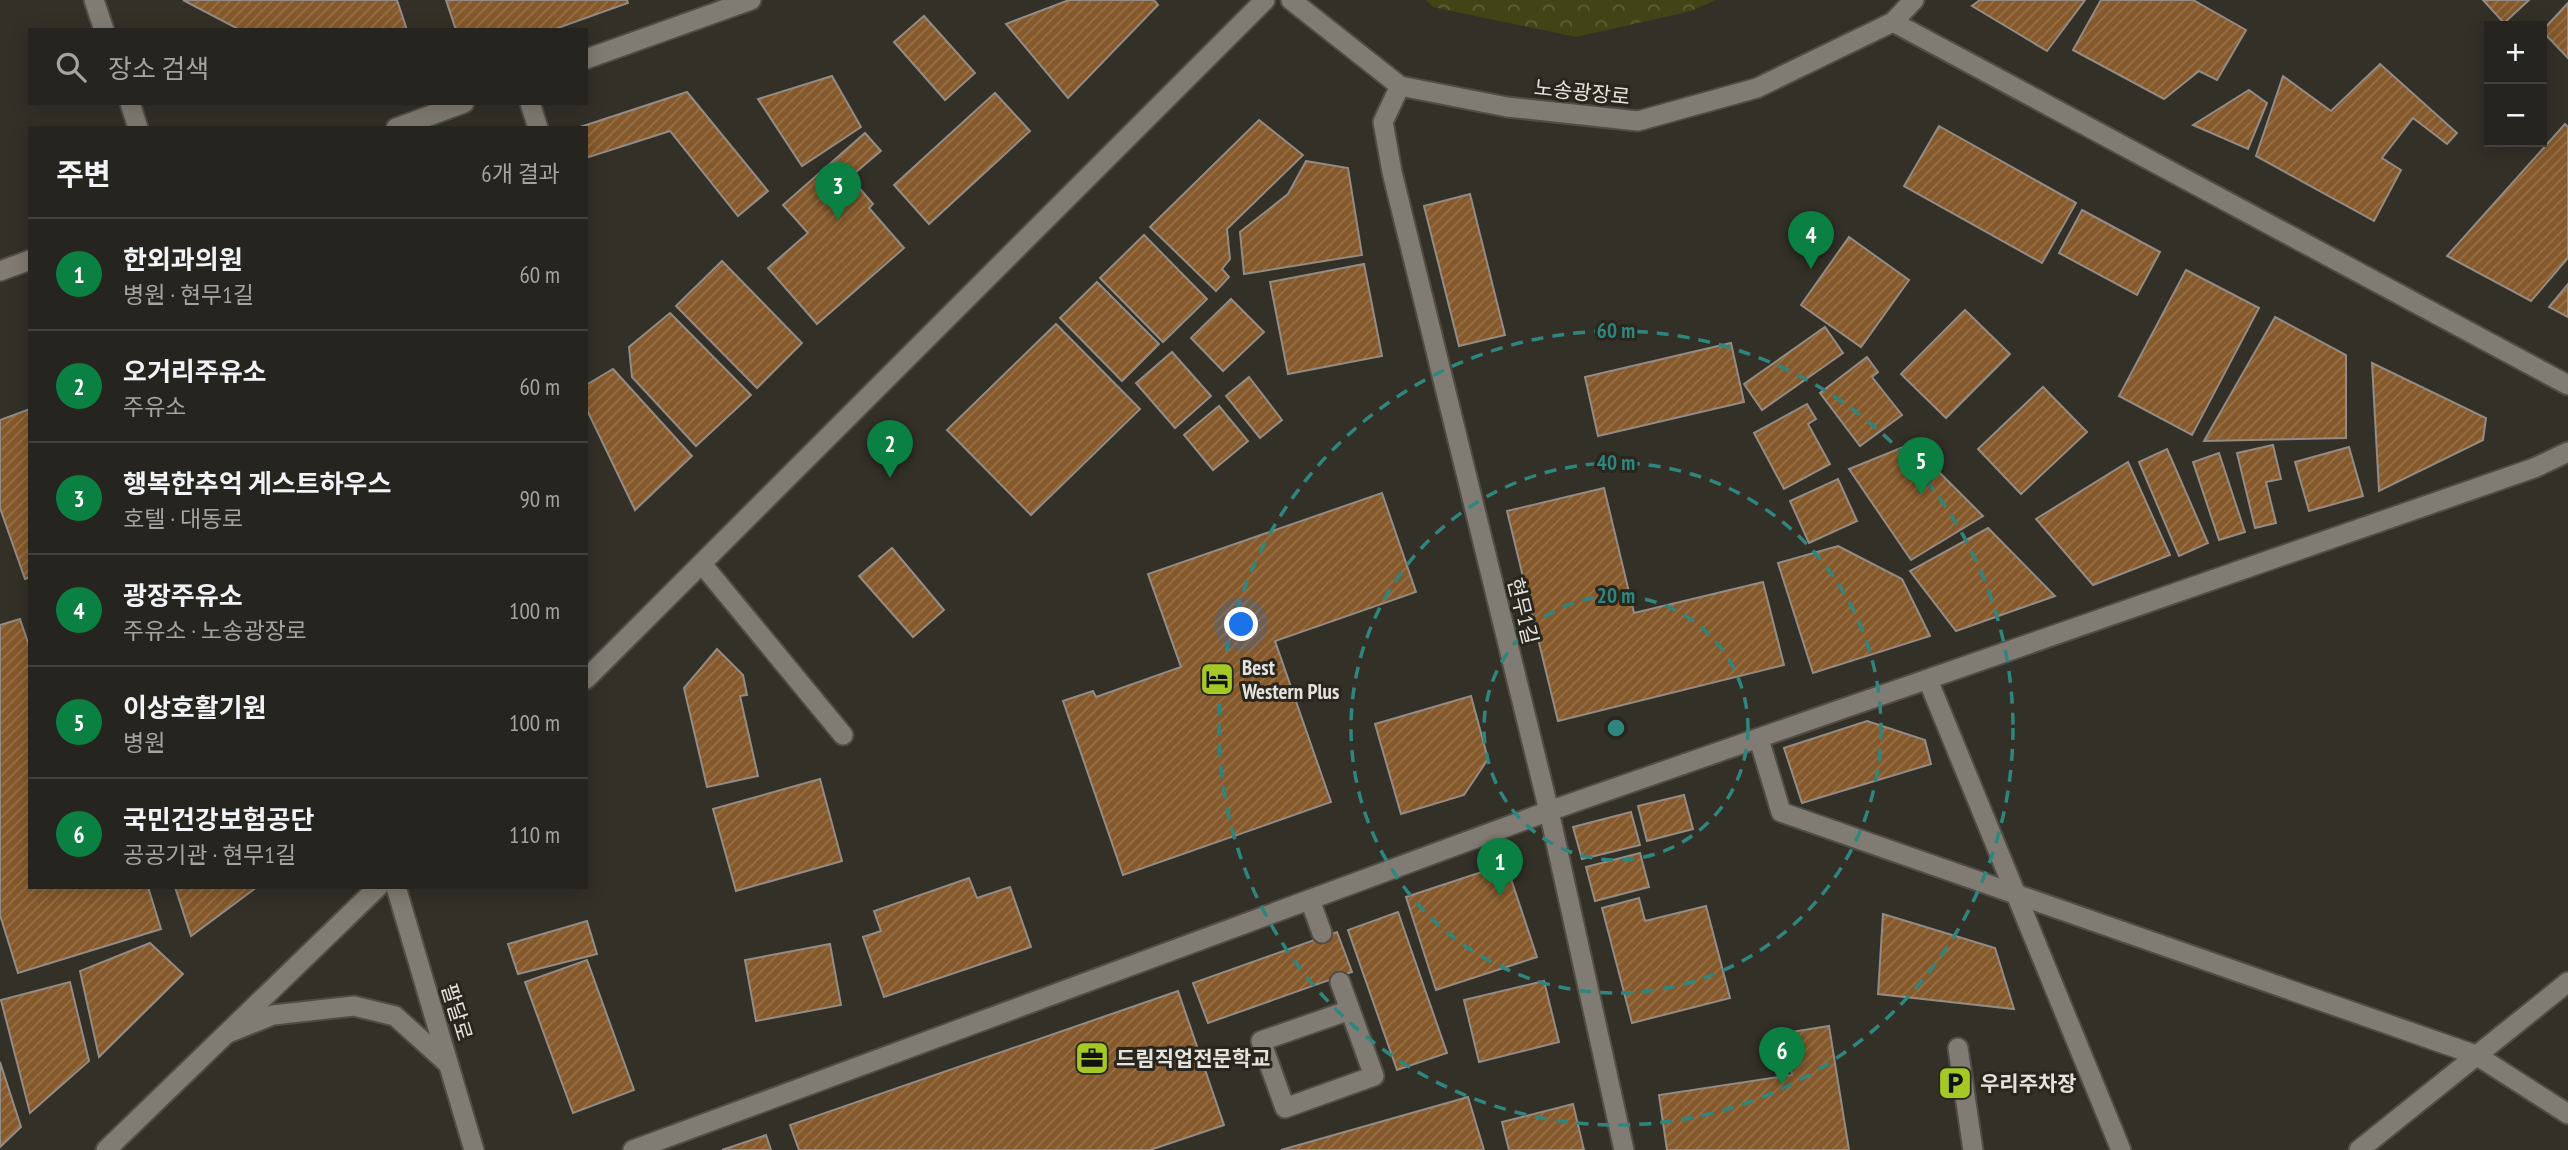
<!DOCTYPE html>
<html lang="ko">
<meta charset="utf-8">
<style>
body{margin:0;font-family:"PT Sans Narrow","Noto Sans KR",sans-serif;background:#32302b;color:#f1f3f6}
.controls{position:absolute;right:21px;top:21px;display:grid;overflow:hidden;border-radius:0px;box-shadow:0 4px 18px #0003}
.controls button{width:63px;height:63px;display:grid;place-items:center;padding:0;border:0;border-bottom:2px solid #42413c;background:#26241e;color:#f1f3f6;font:35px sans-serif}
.you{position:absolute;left:1242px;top:625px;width:24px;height:24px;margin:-18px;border:5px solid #fff;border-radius:50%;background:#1a73e8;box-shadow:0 0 0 10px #1a73e833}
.badge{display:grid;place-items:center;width:46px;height:46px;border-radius:50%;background:#0b8043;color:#fff;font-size:23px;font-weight:700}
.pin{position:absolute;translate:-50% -58px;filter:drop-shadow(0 2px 4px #0008)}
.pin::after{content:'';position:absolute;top:37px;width:24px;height:21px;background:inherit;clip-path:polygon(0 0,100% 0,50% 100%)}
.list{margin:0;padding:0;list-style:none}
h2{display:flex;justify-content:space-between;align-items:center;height:91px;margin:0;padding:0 28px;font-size:30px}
h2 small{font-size:23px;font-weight:400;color:#a4a4a4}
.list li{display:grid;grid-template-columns:46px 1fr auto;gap:21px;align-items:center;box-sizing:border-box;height:112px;padding:0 28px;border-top:2px solid #42413c}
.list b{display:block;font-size:26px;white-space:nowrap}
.list p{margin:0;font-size:23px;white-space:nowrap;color:#a4a4a4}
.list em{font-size:23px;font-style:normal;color:#a4a4a4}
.icon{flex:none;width:38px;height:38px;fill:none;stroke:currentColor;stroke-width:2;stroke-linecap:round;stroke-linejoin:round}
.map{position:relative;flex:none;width:2568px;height:1150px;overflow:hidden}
.search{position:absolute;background:#26241e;box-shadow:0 4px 18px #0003;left:28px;top:28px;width:560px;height:77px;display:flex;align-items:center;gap:18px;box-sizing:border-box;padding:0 24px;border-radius:0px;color:#a4a4a4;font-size:26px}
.panel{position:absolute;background:#26241e;box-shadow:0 4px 18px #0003;left:28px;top:126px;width:560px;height:763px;border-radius:0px}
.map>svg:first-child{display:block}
.forest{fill:url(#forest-crowns)}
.building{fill:url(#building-hatch);stroke:#938b84;stroke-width:2}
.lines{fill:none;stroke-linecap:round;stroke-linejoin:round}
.service-casing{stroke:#4f4d46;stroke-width:23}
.minor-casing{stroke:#4f4d46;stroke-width:23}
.tertiary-casing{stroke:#4f4d46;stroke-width:23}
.service{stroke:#807c73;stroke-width:19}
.minor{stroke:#807c73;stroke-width:19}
.tertiary{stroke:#807c73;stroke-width:19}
.ring{fill:none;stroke:#2f867f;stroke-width:3.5;stroke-dasharray:12 9}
.labels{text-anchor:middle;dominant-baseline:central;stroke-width:6;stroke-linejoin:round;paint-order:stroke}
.street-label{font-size:21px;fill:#e4e2dd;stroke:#29261e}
.poi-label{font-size:21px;font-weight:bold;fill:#e4e2dd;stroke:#29261e;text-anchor:start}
.centre{fill:#2f867f;stroke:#29261e;stroke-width:3.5}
.ring-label{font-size:21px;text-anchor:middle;font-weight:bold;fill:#2f867f;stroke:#29261e;stroke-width:6;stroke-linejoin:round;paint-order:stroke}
</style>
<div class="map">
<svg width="2568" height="1150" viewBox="0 0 2568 1150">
<defs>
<pattern id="forest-crowns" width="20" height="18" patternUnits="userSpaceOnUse" patternTransform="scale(1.75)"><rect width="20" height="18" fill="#414515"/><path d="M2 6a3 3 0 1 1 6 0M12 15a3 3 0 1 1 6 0" fill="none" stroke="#5c6037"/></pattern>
<pattern id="building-hatch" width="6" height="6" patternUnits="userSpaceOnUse" patternTransform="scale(1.75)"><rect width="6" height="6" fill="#85592b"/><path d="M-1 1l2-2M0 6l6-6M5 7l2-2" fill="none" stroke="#967149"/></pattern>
</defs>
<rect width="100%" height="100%" fill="#333028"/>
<!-- forest -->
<polygon class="forest" points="1426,0 1716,0 1691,11 1576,37 1433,7"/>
<!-- building -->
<g class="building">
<polygon points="183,0 397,0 407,30 240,30"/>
<polygon points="446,0 627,0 628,3 552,30 456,30"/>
<polygon points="1069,0 1154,0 1158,5 1068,98 1006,24"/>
<polygon points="1980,0 2085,0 2047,51 1972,6"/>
<polygon points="2101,0 2193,0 2246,30 2217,80 2199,71 2164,99 2073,50"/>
<polygon points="2483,0 2529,0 2504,23"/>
<polygon points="2568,3 2568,58 2542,31"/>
<polygon points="924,16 975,73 945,100 894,42"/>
<polygon points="2380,64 2457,133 2447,144 2413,118 2382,158 2401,170 2374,221 2256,156 2283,76 2331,111"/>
<polygon points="832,76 861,127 802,166 758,99"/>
<polygon points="2249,90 2267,103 2248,149 2193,125"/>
<polygon points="687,92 768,191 738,216 670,131 586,158 586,128 577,128"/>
<polygon points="995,93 1030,131 929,224 894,185"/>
<polygon points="1259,120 1303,155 1227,229 1230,259 1222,269 1229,277 1216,291 1150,227"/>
<polygon points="2565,124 2568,127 2568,258 2531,301 2447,256"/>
<polygon points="1939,126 2076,203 2042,263 1904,186"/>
<polygon points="865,133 881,151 850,177 873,204 869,208 904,248 817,324 768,268 808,233 783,205"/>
<polygon points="1306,161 1348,168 1362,255 1244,274 1240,232 1288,194"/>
<polygon points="1470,194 1505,335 1459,346 1424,206"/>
<polygon points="2082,210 2160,252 2137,295 2059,253"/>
<polygon points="1144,235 1207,299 1163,342 1100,278"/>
<polygon points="1849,237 1909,280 1861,347 1801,305"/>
<polygon points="722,261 802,343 757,388 676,306"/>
<polygon points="1364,264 1382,356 1288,374 1270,282"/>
<polygon points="2186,270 2259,308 2192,435 2119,396"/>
<polygon points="1097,282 1159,344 1122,381 1060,318"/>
<polygon points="2568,284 2568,317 2549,307"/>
<polygon points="1231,299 1264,332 1223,371 1191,338"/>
<polygon points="1965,310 2010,354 1946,418 1901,374"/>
<polygon points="670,313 751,395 696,446 632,377 629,347"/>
<polygon points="2275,317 2346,355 2346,438 2204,441"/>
<polygon points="1056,324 1140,409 1031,515 947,430"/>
<polygon points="1825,327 1843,353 1762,410 1744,384"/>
<polygon points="1731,343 1744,402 1598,436 1585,377"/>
<polygon points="1172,352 1211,396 1175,428 1136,383"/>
<polygon points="1867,357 1878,372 1872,377 1902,415 1860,446 1820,393"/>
<polygon points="2372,363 2486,418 2483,440 2379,491"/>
<polygon points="613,369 692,456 635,510 586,408 586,385"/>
<polygon points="1249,377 1282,420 1260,438 1226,396"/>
<polygon points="2043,387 2087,432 2021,494 1978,449"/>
<polygon points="1807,404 1816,419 1808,424 1830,464 1784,489 1754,433"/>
<polygon points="1219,406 1248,441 1213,470 1184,435"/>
<polygon points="30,409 30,577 25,579 0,508 0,420"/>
<polygon points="1911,444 1983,516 1911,560 1849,469"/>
<polygon points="2273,445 2281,479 2266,482 2276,523 2255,528 2237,453"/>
<polygon points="2349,447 2363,496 2309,511 2295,462"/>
<polygon points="2167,449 2208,543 2179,556 2139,462"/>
<polygon points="2219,453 2245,532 2219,540 2193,462"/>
<polygon points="2128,462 2170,555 2093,585 2036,519"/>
<polygon points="1838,479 1857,521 1809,543 1790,501"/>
<polygon points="1604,488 1634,613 1763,582 1784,665 1558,721 1507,511"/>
<polygon points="1382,493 1416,592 1275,641 1331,802 1123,875 1063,701 1093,691 1096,697 1181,667 1148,574"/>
<polygon points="1988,528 2055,596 1956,631 1910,571"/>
<polygon points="1838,546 1902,579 1930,636 1813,673 1778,563"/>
<polygon points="892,548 944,610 913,637 859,576"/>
<polygon points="20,619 30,649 30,887 148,887 161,929 18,973 0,915 0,625"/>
<polygon points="717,649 743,675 747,695 740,696 758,776 707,787 684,688"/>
<polygon points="1471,696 1488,759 1464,795 1401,814 1375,724"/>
<polygon points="1867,721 1925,740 1931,764 1802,803 1784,748"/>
<polygon points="820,779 842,861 736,891 713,809"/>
<polygon points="1684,795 1693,829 1647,841 1638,806"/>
<polygon points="1631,812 1640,845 1582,859 1573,827"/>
<polygon points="1640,853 1649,887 1595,901 1586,867"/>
<polygon points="1506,864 1537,957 1436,990 1406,897"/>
<polygon points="969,878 977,898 1010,887 1031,947 884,997 863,937 881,931 874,911"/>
<polygon points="175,887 257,887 191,936"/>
<polygon points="1639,898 1645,921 1706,906 1730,998 1632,1023 1602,908"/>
<polygon points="1398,912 1447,1053 1397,1070 1348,930"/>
<polygon points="1883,914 1995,948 2014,1009 1878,994"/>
<polygon points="587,921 597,954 518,974 508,944"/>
<polygon points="1337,932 1352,972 1208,1023 1193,983"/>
<polygon points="150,943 183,974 99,1057 80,971"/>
<polygon points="830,944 841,1005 756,1021 745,960"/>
<polygon points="587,960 634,1090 573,1113 525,982"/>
<polygon points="1544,981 1559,1042 1479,1062 1464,1000"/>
<polygon points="70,982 89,1061 30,1113 1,1000"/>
<polygon points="1178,991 1224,1125 1150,1150 799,1150 790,1125"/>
<polygon points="1829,1026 1849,1150 1667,1150 1659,1095 1792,1075 1785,1033"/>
<polygon points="0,1062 21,1127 0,1147"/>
<polygon points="1468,1097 1484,1150 1281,1150"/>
<polygon points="1573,1104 1584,1150 1509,1150 1502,1122"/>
<polygon points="766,1135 771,1150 722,1150"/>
</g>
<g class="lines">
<!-- service casing -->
<g class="service-casing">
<g id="service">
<polyline points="530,103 538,128"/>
<polyline points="702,564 843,735"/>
<polyline points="1310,900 1322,933"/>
<polyline points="1340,982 1374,1076 1285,1108 1261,1041 1350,1010"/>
<polyline points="1958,1048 1973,1150"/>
</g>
</g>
<!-- minor casing -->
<g class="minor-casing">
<g id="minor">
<polyline points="1893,22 2568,385"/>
<polyline points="1400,86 1383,122 1392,172 1549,811 1624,1150"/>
<polyline points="586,679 1265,0"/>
<polyline points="1928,680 2121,1150"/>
<polyline points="1759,739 1781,812 2476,1055 2568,1114"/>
<polyline points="106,1150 378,887"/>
<polyline points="633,1150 1549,811 2534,468 2568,452"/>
<polyline points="2359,1150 2568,982"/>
</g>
</g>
<!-- tertiary casing -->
<g class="tertiary-casing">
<g id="tertiary">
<polyline points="94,0 104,30"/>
<polyline points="1291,0 1400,86 1507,107 1638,121 1757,88 1893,22 1914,0"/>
<polyline points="586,59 751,0"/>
<polyline points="130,103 138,128"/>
<polyline points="396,128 464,103"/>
<polyline points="0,271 30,260"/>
<polyline points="396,887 474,1150"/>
<polyline points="228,1033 273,1015 354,1006 395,1016 446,1062"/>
</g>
</g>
<!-- service -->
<use href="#service" class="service"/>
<!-- minor -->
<use href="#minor" class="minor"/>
<!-- tertiary -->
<use href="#tertiary" class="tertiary"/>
</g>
<!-- distance rings -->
<g class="ring">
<circle cx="1616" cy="728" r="132"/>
<circle cx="1616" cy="728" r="265"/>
<circle cx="1616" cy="728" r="397"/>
</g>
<!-- icons -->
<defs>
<g id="hotel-square" transform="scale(1.75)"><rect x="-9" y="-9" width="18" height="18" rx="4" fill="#a4c824" stroke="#29261e"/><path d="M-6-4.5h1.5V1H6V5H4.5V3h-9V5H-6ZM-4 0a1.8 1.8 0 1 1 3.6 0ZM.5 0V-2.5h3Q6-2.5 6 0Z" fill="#111"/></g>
<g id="office-square" transform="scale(1.75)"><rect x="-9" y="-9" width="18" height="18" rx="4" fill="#a4c824" stroke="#29261e"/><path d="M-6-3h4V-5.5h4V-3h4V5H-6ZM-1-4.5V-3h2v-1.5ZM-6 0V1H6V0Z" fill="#111"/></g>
<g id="parking-square" transform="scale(1.75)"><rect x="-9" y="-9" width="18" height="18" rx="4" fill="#a4c824" stroke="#29261e"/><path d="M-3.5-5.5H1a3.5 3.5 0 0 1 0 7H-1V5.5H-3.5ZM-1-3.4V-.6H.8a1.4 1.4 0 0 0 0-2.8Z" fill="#111"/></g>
</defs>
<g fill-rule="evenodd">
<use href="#hotel-square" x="1217" y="679"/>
<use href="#office-square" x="1092" y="1058"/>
<use href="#parking-square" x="1955" y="1083"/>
</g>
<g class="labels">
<!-- street labels -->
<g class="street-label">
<text transform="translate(1582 92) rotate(6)">노송광장로</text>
<text transform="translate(1523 611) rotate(76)">현무1길</text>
<text transform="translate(457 1012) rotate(73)">팔달로</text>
</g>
<!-- poi labels -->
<g class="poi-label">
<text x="1242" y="667">Best<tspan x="1242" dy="24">Western Plus</tspan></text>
<text x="1116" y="1058">드림직업전문학교</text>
<text x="1980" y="1083">우리주차장</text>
</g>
</g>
<circle cx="1616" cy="728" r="10" class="centre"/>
<g class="ring-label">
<text x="1616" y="338">60 m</text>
<text x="1616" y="470">40 m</text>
<text x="1616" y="603">20 m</text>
</g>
</svg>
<div class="controls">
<button>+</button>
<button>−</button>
</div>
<div class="you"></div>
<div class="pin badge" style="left:1500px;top:896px">1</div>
<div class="pin badge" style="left:890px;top:478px">2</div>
<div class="pin badge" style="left:838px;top:220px">3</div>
<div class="pin badge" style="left:1811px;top:269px">4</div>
<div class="pin badge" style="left:1921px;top:495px">5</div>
<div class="pin badge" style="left:1782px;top:1085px">6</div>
<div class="search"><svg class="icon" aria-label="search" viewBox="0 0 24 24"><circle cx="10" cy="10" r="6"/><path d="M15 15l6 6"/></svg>장소 검색</div>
<section class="panel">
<h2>주변<small>6개 결과</small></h2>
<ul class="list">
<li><span class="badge">1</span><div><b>한외과의원</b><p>병원 · 현무1길</p></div><em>60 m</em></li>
<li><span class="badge">2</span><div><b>오거리주유소</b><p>주유소</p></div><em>60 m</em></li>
<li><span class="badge">3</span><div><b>행복한추억 게스트하우스</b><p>호텔 · 대동로</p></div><em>90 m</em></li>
<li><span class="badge">4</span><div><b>광장주유소</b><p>주유소 · 노송광장로</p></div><em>100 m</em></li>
<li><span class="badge">5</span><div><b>이상호활기원</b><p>병원</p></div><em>100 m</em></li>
<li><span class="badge">6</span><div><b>국민건강보험공단</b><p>공공기관 · 현무1길</p></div><em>110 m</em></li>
</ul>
</section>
</div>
